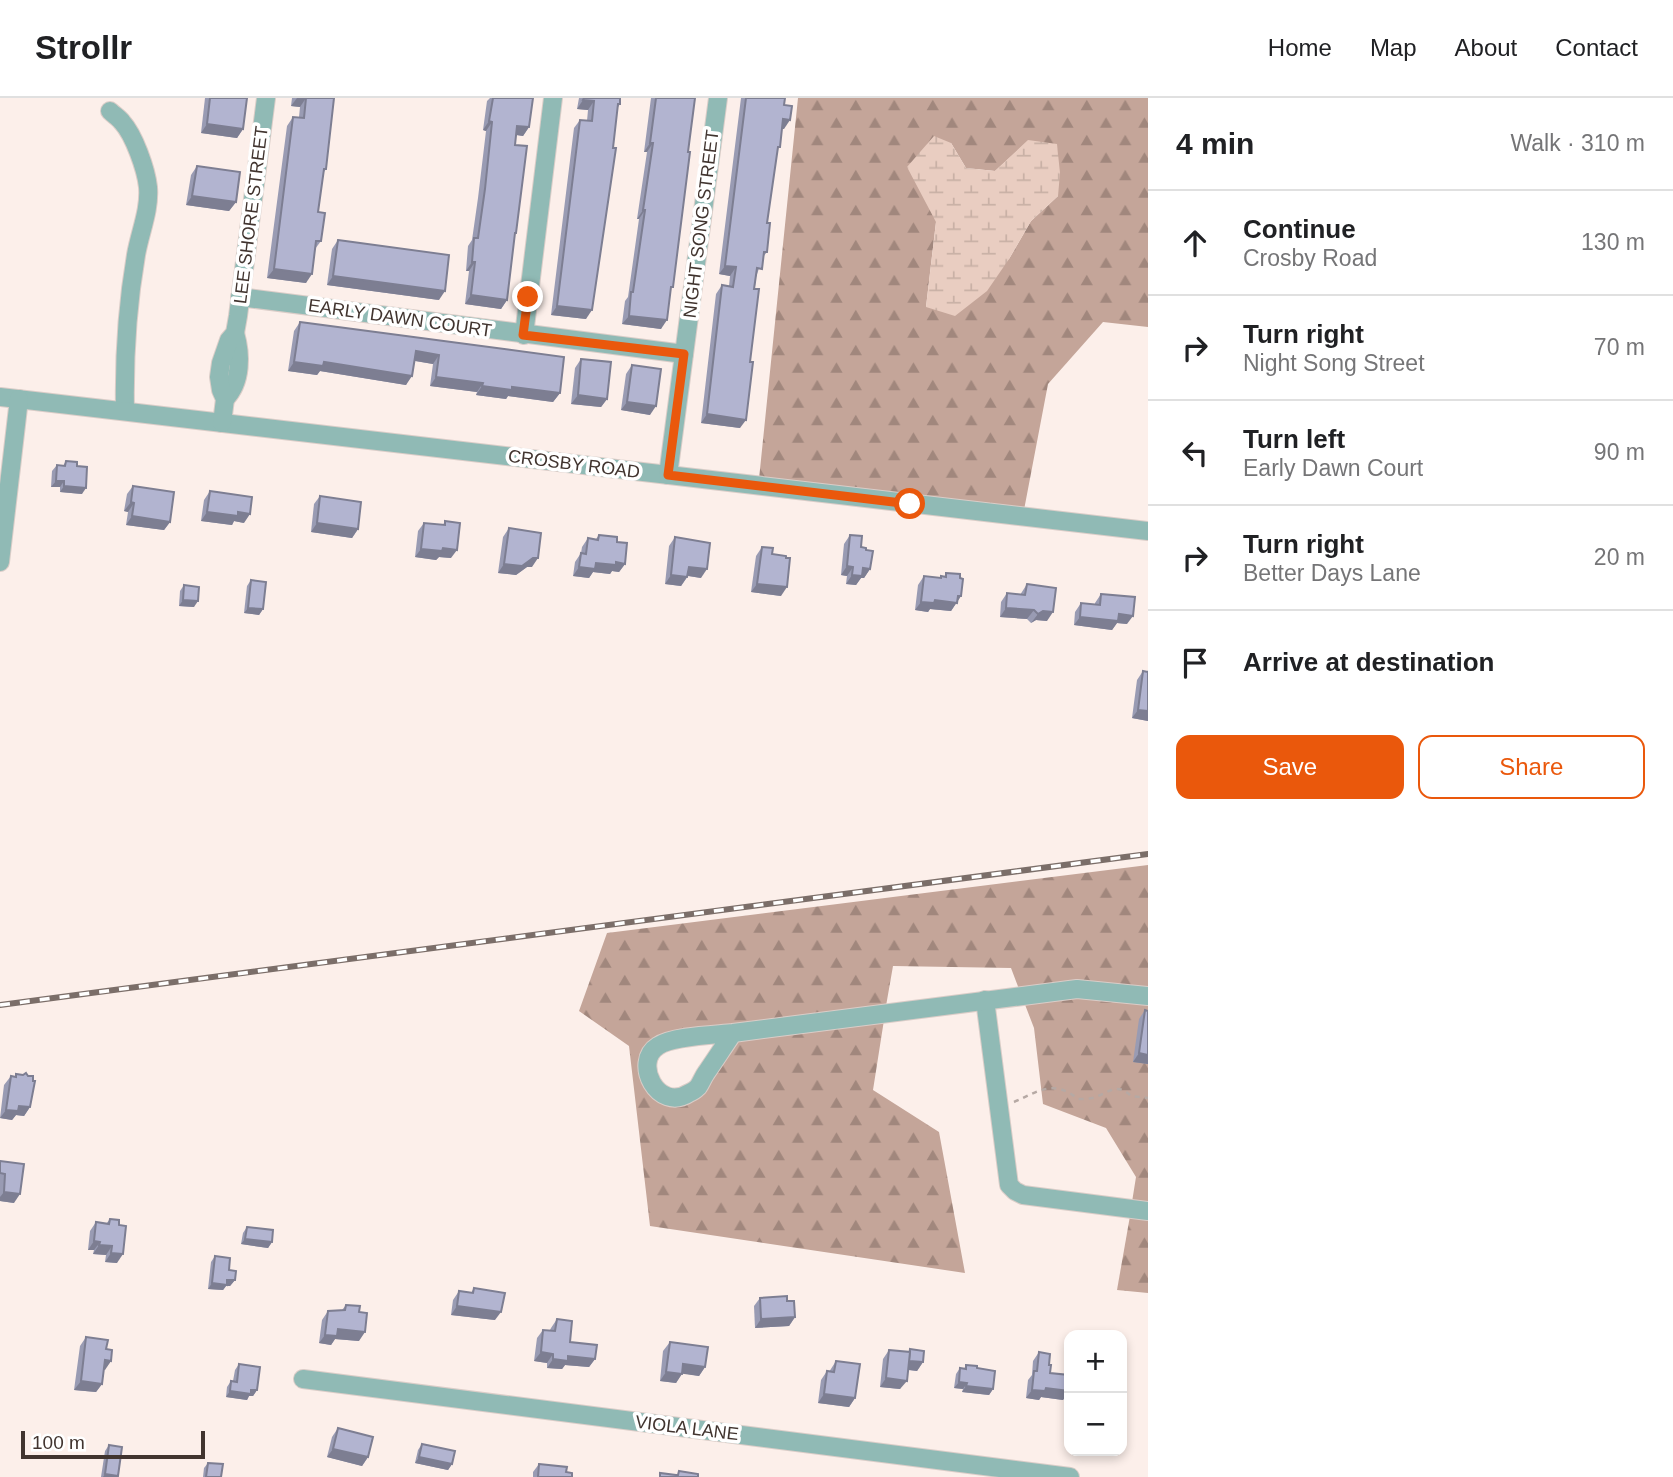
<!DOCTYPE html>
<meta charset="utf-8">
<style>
body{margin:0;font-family:Arial,sans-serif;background:#f2f2f2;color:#202124}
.controls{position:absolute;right:21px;bottom:21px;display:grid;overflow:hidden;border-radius:14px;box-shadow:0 4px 10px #0003}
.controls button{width:63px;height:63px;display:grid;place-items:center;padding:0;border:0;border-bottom:2px solid #e0e0e0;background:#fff;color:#202124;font:35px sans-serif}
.scale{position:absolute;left:21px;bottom:18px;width:184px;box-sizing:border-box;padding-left:7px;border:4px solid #41342f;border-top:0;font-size:19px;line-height:24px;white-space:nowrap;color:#41342f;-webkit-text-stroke:5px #fff;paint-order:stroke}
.stop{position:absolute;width:21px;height:21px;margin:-16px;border:5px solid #ea580c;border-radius:50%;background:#fff}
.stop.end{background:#ea580c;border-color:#fff;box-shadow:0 2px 7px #0008}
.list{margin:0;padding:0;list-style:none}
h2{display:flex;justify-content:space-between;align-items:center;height:91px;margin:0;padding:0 28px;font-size:30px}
h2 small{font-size:23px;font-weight:400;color:#757577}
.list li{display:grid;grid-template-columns:46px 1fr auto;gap:21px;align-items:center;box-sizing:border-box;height:105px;padding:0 28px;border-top:2px solid #e0e0e0}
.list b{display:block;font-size:26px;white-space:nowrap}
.list p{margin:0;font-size:23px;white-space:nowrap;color:#757577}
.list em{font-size:23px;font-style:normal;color:#757577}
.actions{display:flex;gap:14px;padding:21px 28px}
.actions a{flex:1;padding:16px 0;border:2px solid #ea580c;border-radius:14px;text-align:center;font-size:24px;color:#ea580c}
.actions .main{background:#ea580c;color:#fff}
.icon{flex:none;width:38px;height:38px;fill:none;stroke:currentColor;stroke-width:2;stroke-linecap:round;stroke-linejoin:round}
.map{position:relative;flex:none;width:1148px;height:1379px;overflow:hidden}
header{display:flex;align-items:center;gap:42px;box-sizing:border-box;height:98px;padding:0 35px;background:#fff;border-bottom:2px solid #e0e0e0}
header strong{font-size:33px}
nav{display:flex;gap:38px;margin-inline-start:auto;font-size:24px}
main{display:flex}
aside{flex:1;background:#fff}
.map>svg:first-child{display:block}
.forest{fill:url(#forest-firs);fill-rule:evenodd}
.wetland{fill:url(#wetland-marsh)}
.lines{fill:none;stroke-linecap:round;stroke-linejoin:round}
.minor-casing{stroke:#dacdc8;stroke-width:20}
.path{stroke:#b6a9a4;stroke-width:2.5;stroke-dasharray:5 5;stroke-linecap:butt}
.minor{stroke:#90bab5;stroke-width:18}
.rail-casing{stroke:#7b6e69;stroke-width:6}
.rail{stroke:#fff;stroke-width:3.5;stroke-dasharray:10;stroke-linecap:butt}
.wall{fill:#999bb3}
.shaded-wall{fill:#7d7e92}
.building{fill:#b2b4d0;stroke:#7d7e92;stroke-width:2}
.route{stroke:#ea580c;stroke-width:9}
.labels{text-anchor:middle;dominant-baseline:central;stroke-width:7;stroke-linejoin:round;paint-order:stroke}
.street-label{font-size:18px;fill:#41342f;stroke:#fff}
</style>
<header>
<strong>Strollr</strong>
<nav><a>Home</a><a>Map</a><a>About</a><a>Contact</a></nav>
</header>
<main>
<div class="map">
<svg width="1148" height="1379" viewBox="0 0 1148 1379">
<defs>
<pattern id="forest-firs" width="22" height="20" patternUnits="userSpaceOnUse" patternTransform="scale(1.75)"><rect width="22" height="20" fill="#c4a599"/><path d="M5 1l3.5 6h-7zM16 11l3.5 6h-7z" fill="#a1877d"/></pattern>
<pattern id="wetland-marsh" width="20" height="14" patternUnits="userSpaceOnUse" patternTransform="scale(1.75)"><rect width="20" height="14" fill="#e9cdc1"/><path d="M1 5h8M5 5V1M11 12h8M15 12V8" fill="none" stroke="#c9b1a6"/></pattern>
</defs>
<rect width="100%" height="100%" fill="#fcefea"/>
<!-- forest -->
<g class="forest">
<path d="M798,0H1148V229L1103,224L1048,286L1024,412L759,381ZM1028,43L1058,98L1031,123L1009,161L926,209L936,124L951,45L966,70L995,73Z"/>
<polygon points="1148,767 1148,891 1019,891 1011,870 893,868 886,908 735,927 732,925 729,928 644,955 668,1007 736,941 884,922 873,992 939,1034 965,1175 650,1128 629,948 579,913 607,835"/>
<polygon points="1078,898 1148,905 1148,1106 1132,1104 1136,1079 1106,1030 1043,1006 1034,930 1024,904"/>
<polygon points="1130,1118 1148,1120 1148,1195 1117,1192"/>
</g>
<!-- wetland -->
<polygon class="wetland" points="934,38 951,45 966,70 995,73 1028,42 1057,46 1060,75 1058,98 1031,123 1009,161 987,193 955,218 926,209 936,124 907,69"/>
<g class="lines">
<!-- minor casing -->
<g class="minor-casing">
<g id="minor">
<path d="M110,13C114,17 119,20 122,24C134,37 146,71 148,89C150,112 140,134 136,157C127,209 124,262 125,313"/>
<polyline points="240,199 684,256"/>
<polyline points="524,237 553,0"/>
<polyline points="0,299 1148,433"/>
<path d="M225,301C242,284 241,256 235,235"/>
<polyline points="222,325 225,301 221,292 219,279 221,265 229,242 235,235 238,218 266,0"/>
<polyline points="668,377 718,0"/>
<polyline points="0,464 19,301"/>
<polyline points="985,902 1009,1087 1015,1093 1023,1097 1148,1113"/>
<path d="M733,935C724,948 715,962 706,975C703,979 701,985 698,989C696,991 692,994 689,995C658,1015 632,964 658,948C673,938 714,937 733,935L1077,891L1148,898"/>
<polyline points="303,1281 1070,1379"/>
</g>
</g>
<!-- path -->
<path class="path" d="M1014,1004C1039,993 1054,981 1078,1001C1084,1001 1091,1001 1096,999C1110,993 1118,985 1131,998L1148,1000"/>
<!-- minor -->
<use href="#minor" class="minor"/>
<!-- rail casing -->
<g class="rail-casing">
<polyline id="rail" points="0,907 1148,756"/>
</g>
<!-- rail -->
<use href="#rail" class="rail"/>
</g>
<!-- wall -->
<g class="wall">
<polygon points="205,0 247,0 243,31 237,40 201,35"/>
<polygon points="292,0 334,0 326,71 323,75 318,114 321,143 315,151 306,185 267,180 287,28 293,19 299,19 300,9 291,8"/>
<polygon points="490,0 533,0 529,29 523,38 516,37 514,137 507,202 501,211 465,206 469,173 466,173 468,148 472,142 478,100 486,33 483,32 487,3"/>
<polygon points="579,0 620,0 620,6 618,9 586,221 551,217 574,30 580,22 587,23 588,12 577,11"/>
<polygon points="651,0 695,0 670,192 661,231 622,226 625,203 628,199 639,121 637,121 647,54 644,54"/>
<polygon points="741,0 785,0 784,31 782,31 777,53 767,125 767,154 763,159 756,179 740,330 701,325 716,196 722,187 729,188 730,178 719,176"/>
<polygon points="197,68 236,104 229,113 186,107 191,77"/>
<polygon points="338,142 439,202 327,187 332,151"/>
<polygon points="300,224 564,259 560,295 553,304 508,298 506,301 476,297 477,294 430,288 433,266 415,263 406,287 320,273 317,277 288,273 294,233"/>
<polygon points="581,261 607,301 601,309 571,306 575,270"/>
<polygon points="632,267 650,317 621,312 626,276"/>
<polygon points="66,363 77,368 82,396 60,394 60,389 51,389 52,373 57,367 63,368"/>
<polygon points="133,388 170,424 164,432 126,427 128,414 124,413 127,396"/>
<polygon points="210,393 244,425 234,423 232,427 201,423 204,402"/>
<polygon points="320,398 358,431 352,440 311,434 314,406"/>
<polygon points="445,423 451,460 439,459 436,462 415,459 418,433 424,425 443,427"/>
<polygon points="509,430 532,469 527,469 516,477 498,475 503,439"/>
<polygon points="599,437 617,444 625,466 619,474 612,473 610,476 593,474 589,480 573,478 575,464 581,455 582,449 588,440 596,441"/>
<polygon points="850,437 861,449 866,452 870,471 864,480 861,480 856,487 846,486 847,478 841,477 844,446"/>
<polygon points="675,439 701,480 688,478 681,488 665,486 669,448"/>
<polygon points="762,449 772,456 781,498 751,494 756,458"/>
<polygon points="946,475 960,480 961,498 951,513 930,511 928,514 915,512 918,487 924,478 940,480 941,478 944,479"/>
<polygon points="251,482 263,511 259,517 244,515 247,488"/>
<polygon points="1027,486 1047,523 1036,522 1031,525 1027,521 1000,519 1001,504 1007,495 1020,497"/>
<polygon points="184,487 194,509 179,508 180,493"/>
<polygon points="1101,496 1127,526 1117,525 1112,532 1074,527 1075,514 1081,505 1095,507 1095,505"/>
<polygon points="1148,572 1148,623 1132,620 1137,582 1143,573 1147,574"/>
<polygon points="1145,912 1148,966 1133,964 1139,921"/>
<polygon points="16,976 30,1009 24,1018 16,1017 12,1022 0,1020 4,987 11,978 15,979"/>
<polygon points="0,1063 14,1105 0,1103"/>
<polygon points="110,1121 117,1165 105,1164 106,1157 93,1156 94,1152 88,1152 90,1133 96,1124 106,1126"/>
<polygon points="247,1129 272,1144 268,1150 241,1146 243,1135"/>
<polygon points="215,1158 229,1172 235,1182 230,1188 226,1188 223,1192 208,1191 211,1164"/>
<polygon points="474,1190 495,1222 451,1217 453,1202 459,1193 471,1195"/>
<polygon points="760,1200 787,1203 795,1219 789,1228 755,1230 754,1208"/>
<polygon points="346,1207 359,1243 335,1241 331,1247 319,1245 322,1222 328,1213 342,1212"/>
<polygon points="557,1221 570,1244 595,1261 589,1269 565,1267 562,1271 547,1270 547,1265 534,1263 537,1240 543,1232 550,1232 551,1230"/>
<polygon points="86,1239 106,1251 111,1263 104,1272 102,1286 96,1294 74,1292 80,1248"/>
<polygon points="670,1244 705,1269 699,1278 682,1275 676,1285 660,1283 663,1253"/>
<polygon points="910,1251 923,1264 917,1273 908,1272 900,1291 880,1289 883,1261 889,1252 908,1254"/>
<polygon points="1039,1254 1049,1267 1050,1275 1069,1293 1063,1302 1041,1299 1039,1302 1026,1300 1028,1282 1032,1277 1033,1263"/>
<polygon points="836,1263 855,1300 849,1309 818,1305 821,1282 827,1273 829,1274"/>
<polygon points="239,1266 257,1292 253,1298 249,1298 247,1302 226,1299 227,1289 231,1283 233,1283 235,1272"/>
<polygon points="966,1267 977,1270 993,1291 989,1297 962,1294 963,1291 954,1290 956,1276 960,1270 964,1271"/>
<polygon points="338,1330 368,1359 362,1368 327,1359 332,1339"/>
<polygon points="422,1346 452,1366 448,1372 415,1365 418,1352"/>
<polygon points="109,1347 118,1378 118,1379 101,1379 105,1353"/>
<polygon points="208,1365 221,1379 203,1379 204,1370"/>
<polygon points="539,1366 566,1374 572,1379 533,1379 533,1374"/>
</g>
<!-- shaded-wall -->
<g class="shaded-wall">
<polygon points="297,0 306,0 300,9 291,8"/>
<polygon points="583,2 594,3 588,12 577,11"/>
<polygon points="783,21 790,22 784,31 776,30"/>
<polygon points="489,23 492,24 486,33 483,32"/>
<polygon points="207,26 243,31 237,40 201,35"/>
<polygon points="517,28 529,29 523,38 511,36"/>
<polygon points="650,45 653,45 647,54 644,54"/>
<polygon points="192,98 236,104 229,113 186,107"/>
<polygon points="643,112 645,112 639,121 637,121"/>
<polygon points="472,164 475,164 469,173 466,173"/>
<polygon points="725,168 736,169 730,178 719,176"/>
<polygon points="274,171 312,176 306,185 267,180"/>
<polygon points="333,178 445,193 439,202 327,187"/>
<polygon points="471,197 507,202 501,211 465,206"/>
<polygon points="557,208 592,212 586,221 551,217"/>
<polygon points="629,218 667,222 661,231 622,226"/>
<polygon points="416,253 439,257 433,266 410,262"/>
<polygon points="294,264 324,264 412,278 406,287 320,273 317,277 288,273"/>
<polygon points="436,279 483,285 477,294 430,288"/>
<polygon points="482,288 512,289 560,295 553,304 508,298 506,301 476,297"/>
<polygon points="578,297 607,301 601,309 571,306"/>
<polygon points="627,304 656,308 650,317 621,312"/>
<polygon points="707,316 746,322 740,330 701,325"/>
<polygon points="56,383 64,383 60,389 51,389"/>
<polygon points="64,388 86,390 82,396 60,394"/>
<polygon points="131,404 134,405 128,414 124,413"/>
<polygon points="207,414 238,414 250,416 244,425 234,423 232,427 201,423"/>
<polygon points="132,418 170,424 164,432 126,427"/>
<polygon points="317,425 358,431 352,440 311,434"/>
<polygon points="443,450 457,452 451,460 439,459 436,462 415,459 421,451"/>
<polygon points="533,460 538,460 532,469 527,469 516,477 498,475 504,466"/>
<polygon points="616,464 625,466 619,474 612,473 610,476 593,474 589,480 573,478 579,469 596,465"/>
<polygon points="847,468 853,469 847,478 841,477"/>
<polygon points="689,469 707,471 701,480 683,477"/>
<polygon points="863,470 870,471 864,480 861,480 856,487 846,486 852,477"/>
<polygon points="671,477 687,479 681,488 665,486"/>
<polygon points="757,486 787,489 781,498 751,494"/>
<polygon points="958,498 961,498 951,513 930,511 928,514 915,512 921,504"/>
<polygon points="183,502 198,503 194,509 179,508"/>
<polygon points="248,510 263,511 259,517 244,515"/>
<polygon points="1006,510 1034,512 1027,521 1000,519"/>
<polygon points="1043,513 1053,514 1047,523 1036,522 1031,525 1038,516"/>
<polygon points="1119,516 1133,518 1127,526 1117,525 1112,532 1074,527 1080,519"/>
<polygon points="1138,612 1148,613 1148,623 1132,620"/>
<polygon points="1139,955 1148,957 1148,966 1133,964"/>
<polygon points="19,1008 30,1009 24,1018 16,1017 12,1022 0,1020 6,1012"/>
<polygon points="4,1094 20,1096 14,1105 0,1103 0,1099"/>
<polygon points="245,1141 272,1144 268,1150 241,1146"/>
<polygon points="94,1143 100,1144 94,1152 88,1152"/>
<polygon points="99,1147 112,1148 106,1157 93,1156"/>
<polygon points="111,1155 123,1156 117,1165 105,1164"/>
<polygon points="227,1182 235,1182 230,1188 226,1188 223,1192 208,1191 212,1185"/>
<polygon points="457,1208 501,1214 495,1222 451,1217"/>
<polygon points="795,1219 789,1228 755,1230 761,1221"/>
<polygon points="338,1231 365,1234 359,1243 335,1241 331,1247 319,1245 325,1237"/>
<polygon points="541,1254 553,1256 547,1265 534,1263"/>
<polygon points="568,1258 595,1261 589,1269 565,1267 562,1271 547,1270 553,1261"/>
<polygon points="105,1262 111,1263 105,1272 99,1271"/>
<polygon points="909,1263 923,1264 917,1273 903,1271"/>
<polygon points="683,1266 705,1269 699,1278 677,1275"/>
<polygon points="666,1274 682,1276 676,1285 660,1283"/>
<polygon points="886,1280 907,1283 900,1291 880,1289"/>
<polygon points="81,1283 102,1286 96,1294 74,1292"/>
<polygon points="959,1284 967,1285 963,1291 954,1290"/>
<polygon points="966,1288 993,1291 989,1297 962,1294"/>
<polygon points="1046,1290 1069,1293 1063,1302 1041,1299 1039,1302 1026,1300 1032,1292"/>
<polygon points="251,1292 257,1292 253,1298 249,1298 247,1302 226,1299 230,1293"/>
<polygon points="824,1296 855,1300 849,1309 818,1305"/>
<polygon points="333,1351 368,1359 362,1368 327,1359"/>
<polygon points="419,1359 452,1366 448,1372 415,1365"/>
<polygon points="105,1376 118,1378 118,1379 103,1379"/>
</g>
<!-- building -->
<g class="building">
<polygon points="210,0 247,0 243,31 207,26"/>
<polygon points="304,0 334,0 326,71 324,71 318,114 325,115 321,143 316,143 312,176 274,171 293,19 304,20 306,0"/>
<polygon points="493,0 533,0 529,29 517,28 515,47 527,48 516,135 515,135 507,202 471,197 475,164 472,164 474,140 478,140 485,91 492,24 489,23"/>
<polygon points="584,0 620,0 620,6 618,6 613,50 616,50 592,212 557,208 580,22 592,23 594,3 583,2"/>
<polygon points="656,0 695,0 688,54 690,54 673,189 671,189 667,222 629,218 631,194 633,194 645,112 643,112 653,45 650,45"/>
<polygon points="746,0 785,0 784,7 792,8 790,22 783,21 780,49 778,49 767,125 770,125 767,154 764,154 762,171 757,170 754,191 759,191 750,264 753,264 746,322 707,316 722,187 733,189 736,169 725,168"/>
<polygon points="197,68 240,74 236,104 192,98"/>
<polygon points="338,142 449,157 445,193 333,178"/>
<polygon points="300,224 564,259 560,295 512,289 512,292 482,288 483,285 436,279 439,257 416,253 412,278 324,264 323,268 294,264"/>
<polygon points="581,261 611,264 607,301 578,297"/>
<polygon points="632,267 661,271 656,308 627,304"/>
<polygon points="66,363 77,364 77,368 87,369 86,390 64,388 64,383 56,383 57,367 65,368"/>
<polygon points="133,388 174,394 170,424 132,418 134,405 131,404"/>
<polygon points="210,393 252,399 250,416 238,414 238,418 207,414"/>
<polygon points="320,398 361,404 358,431 317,425"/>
<polygon points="445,423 460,425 457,452 443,450 442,453 421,451 424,425 445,427"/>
<polygon points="509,430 541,435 538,460 533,460 522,468 504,466"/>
<polygon points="599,437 617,439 617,444 627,445 625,466 616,464 616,467 596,465 595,471 579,469 581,455 586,456 588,440 598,442"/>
<polygon points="850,437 862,438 861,449 866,450 866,452 873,453 870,471 863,470 862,478 852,477 853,469 847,468"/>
<polygon points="675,439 710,445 707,471 689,469 687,479 671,477"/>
<polygon points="762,449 773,450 772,456 786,458 786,460 790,460 787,489 757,486"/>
<polygon points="946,475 960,476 960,480 963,481 961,498 958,498 957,505 935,502 934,505 921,504 924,478 941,480 941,478 946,479"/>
<polygon points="251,482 266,484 263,511 248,510"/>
<polygon points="1027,486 1056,490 1053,514 1043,513 1038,516 1034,512 1006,510 1007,495 1025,497"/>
<polygon points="184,487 199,489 198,503 183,502"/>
<polygon points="1101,496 1135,499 1133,518 1119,516 1118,523 1080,519 1081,505 1100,507"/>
<polygon points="1143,573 1148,574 1148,613 1138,612"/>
<polygon points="1145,912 1148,913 1148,957 1139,955"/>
<polygon points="26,975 28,978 33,978 33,983 35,983 30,1009 19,1008 18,1013 6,1012 11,978 16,979 16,976 23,977"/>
<polygon points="0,1063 24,1066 20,1096 4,1094 5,1076 0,1075"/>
<polygon points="110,1121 119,1122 119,1127 126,1128 123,1156 111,1155 112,1148 99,1147 100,1144 94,1143 96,1124 109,1126"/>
<polygon points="247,1129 273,1132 272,1144 245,1141"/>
<polygon points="215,1158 230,1160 229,1172 236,1173 235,1182 227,1182 227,1187 212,1185"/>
<polygon points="474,1190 505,1195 501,1214 457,1208 459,1193 473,1195"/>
<polygon points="787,1198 787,1203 794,1203 795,1219 761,1221 760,1200"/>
<polygon points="346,1207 360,1208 359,1214 367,1215 365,1234 338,1231 337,1238 325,1237 328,1213 345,1212"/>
<polygon points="557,1221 572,1223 570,1244 597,1247 595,1261 568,1258 568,1263 553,1261 553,1256 541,1254 543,1232 555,1233"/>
<polygon points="86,1239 108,1242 106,1251 112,1252 111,1263 105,1262 102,1286 81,1283"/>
<polygon points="670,1244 708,1249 705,1269 683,1266 682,1276 666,1274"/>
<polygon points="910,1251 924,1253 923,1264 909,1263"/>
<polygon points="889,1252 910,1254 907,1283 886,1280"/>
<polygon points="1039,1254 1050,1256 1049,1267 1051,1267 1050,1275 1069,1277 1069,1293 1046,1290 1045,1293 1032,1292 1034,1273 1037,1273"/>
<polygon points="836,1263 860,1266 855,1300 824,1296 827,1273 834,1274"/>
<polygon points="239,1266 260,1269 257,1292 251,1292 251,1296 230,1293 231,1283 237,1284"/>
<polygon points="966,1267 977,1268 977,1270 995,1273 993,1291 966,1288 967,1285 959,1284 960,1270 966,1271"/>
<polygon points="338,1330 373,1339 368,1359 333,1351"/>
<polygon points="422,1346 455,1353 452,1366 419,1359"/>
<polygon points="109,1347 122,1349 118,1378 105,1376"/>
<polygon points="208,1365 223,1366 221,1379 206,1379"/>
<polygon points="539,1366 567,1369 566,1374 572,1375 572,1379 538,1379"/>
<polygon points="679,1373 698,1376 698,1379 660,1379 660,1375 676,1377 678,1377"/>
</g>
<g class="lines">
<!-- route -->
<polyline class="route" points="528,199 523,237 684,256 668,377 910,406"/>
</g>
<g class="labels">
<!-- street labels -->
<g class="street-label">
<text transform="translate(251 117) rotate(-83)">LEE SHORE STREET</text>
<text transform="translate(701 126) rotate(-83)">NIGHT SONG STREET</text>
<text transform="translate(400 220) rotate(8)">EARLY DAWN COURT</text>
<text transform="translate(574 366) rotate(7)">CROSBY ROAD</text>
<text transform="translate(687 1330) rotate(7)">VIOLA LANE</text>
</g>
</g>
</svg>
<div class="controls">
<button>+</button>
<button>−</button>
</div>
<div class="scale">100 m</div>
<div class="stop" style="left:910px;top:406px"></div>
<div class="stop end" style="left:528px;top:199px"></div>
</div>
<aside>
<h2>4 min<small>Walk · 310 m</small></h2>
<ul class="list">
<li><svg class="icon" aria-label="ahead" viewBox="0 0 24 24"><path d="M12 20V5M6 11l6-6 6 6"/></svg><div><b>Continue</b><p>Crosby Road</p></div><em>130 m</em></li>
<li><svg class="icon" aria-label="right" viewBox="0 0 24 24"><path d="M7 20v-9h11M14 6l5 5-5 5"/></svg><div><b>Turn right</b><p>Night Song Street</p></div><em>70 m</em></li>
<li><svg class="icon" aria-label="left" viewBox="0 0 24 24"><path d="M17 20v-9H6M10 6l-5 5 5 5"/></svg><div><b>Turn left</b><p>Early Dawn Court</p></div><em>90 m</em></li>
<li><svg class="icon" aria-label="right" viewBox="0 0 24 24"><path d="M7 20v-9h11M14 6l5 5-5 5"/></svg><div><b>Turn right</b><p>Better Days Lane</p></div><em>20 m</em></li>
<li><svg class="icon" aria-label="arrive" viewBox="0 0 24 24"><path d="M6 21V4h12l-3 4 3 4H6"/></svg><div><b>Arrive at destination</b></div></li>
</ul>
<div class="actions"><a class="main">Save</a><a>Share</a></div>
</aside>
</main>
